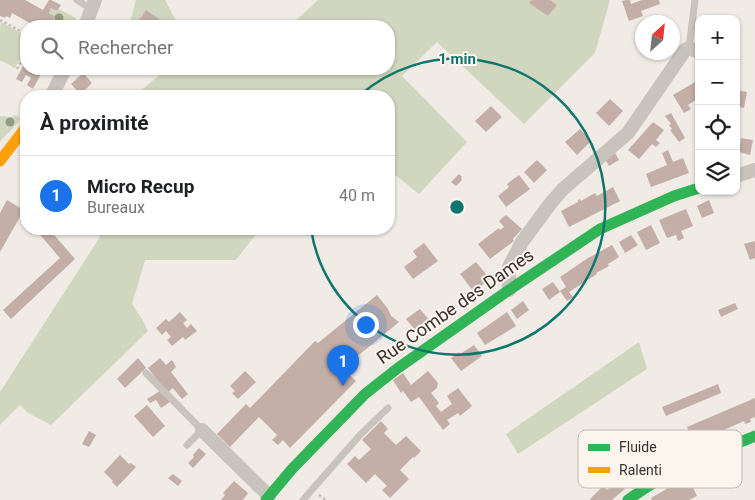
<!DOCTYPE html>
<html lang="fr">
<meta charset="utf-8">
<style>
body{margin:0;font-family:Roboto,sans-serif;background:#f6f6f6;color:#202124}
.controls{position:absolute;right:15px;top:15px;display:grid;overflow:hidden;border-radius:10px;box-shadow:0 1px 4px #0004}
.controls button{width:45px;height:45px;display:grid;place-items:center;padding:0;border:0;border-bottom:1px solid #e0e0e0;background:#fff;color:#202124;font:25px sans-serif}
.compass{position:absolute;left:635px;top:15px;width:45px;height:45px;border-radius:50%;background:#fff;box-shadow:0 1px 4px #0004;rotate:27deg}
.you{position:absolute;left:365px;top:324px;width:18px;height:18px;margin:-12px;border:4px solid #fff;border-radius:50%;background:#1a73e8;box-shadow:0 0 0 8px #1a73e833}
.badge{display:grid;place-items:center;width:32px;height:32px;border-radius:50%;background:#1a73e8;color:#fff;font-size:16px;font-weight:700}
.pin{position:absolute;translate:-50% -41px;filter:drop-shadow(0 1px 2px #0008)}
.pin::after{content:'';position:absolute;top:26px;width:18px;height:15px;background:inherit;clip-path:polygon(0 0,100% 0,50% 100%)}
.list{margin:0;padding:0;list-style:none}
h2{display:flex;justify-content:space-between;align-items:center;height:65px;margin:0;padding:0 20px;font-size:21px}
h2 small{font-size:16px;font-weight:400;color:#757577}
.list li{display:grid;grid-template-columns:32px 1fr auto;gap:15px;align-items:center;box-sizing:border-box;height:80px;padding:0 20px;border-top:1px solid #e0e0e0}
.list b{display:block;font-size:19px;white-space:nowrap}
.list p{margin:0;font-size:16px;white-space:nowrap;color:#757577}
.list em{font-size:16px;font-style:normal;color:#757577}
.icon{flex:none;width:28px;height:28px;fill:none;stroke:currentColor;stroke-width:2;stroke-linecap:round;stroke-linejoin:round}
.map{position:relative;flex:none;width:755px;height:500px;overflow:hidden}
.search{position:absolute;background:#fff;box-shadow:0 1px 4px #0004;left:20px;top:20px;width:375px;height:55px;display:flex;align-items:center;gap:12px;box-sizing:border-box;padding:0 18px;border-radius:20px;color:#757577;font-size:19px}
.panel{position:absolute;background:#fff;box-shadow:0 1px 4px #0004;left:20px;top:90px;width:375px;height:145px;border-radius:20px}
.map>svg:first-child{display:block}
.green{fill:#d1d6bf}
.building{fill:#c3afa7}
.lines{fill:none;stroke-linecap:round;stroke-linejoin:round}
.path{stroke:#c2bbb6;stroke-width:2.5;stroke-dasharray:2.5 2.5;stroke-linecap:butt}
.lane{stroke:#c9c3be;stroke-width:7}
.street{stroke:#c9c3be;stroke-width:14}
.fast{stroke:#30b455;stroke-width:11}
.slow{stroke:#ff9f0a;stroke-width:11}
.tree{fill:#959b80}
.ring{fill:none;stroke:#0f766e;stroke-width:2.5}
.labels{text-anchor:middle;dominant-baseline:central;stroke-width:4;stroke-linejoin:round;paint-order:stroke}
.street-label{font-size:18px;fill:#3b302b;stroke:#fbf5ee}
.key{fill:#fbf5ee;stroke:#c1bab4;stroke-width:1}
.key-label{font-size:14px;fill:#3b302b}
.centre{fill:#0f766e;stroke:#fbf5ee;stroke-width:2.5}
.ring-label{font-size:15px;text-anchor:middle;font-weight:bold;fill:#0f766e;stroke:#fbf5ee;stroke-width:4;stroke-linejoin:round;paint-order:stroke}
</style>
<div class="map">
<svg width="755" height="500" viewBox="0 0 755 500">
<rect width="100%" height="100%" fill="#f0ebe5"/>
<!-- green -->
<g class="green">
<polygon points="136,0 165,0 179,26 129,26"/>
<polygon points="318,0 610,0 595,53 524,124 437,42 402,76 467,142 419,194 389,170 389,96 134,96 167,69 232,69 240,74 246,69 389,69 389,26 290,26"/>
<polygon points="51,8 57,11 59,9 76,18 72,26 50,26 55,16 49,13"/>
<polygon points="1,22 26,36 26,47 15,68 0,60 0,29"/>
<path d="M15,115L18,116L20,119C15,129 6,133 0,142V116L11,117Z"/>
<polygon points="95,229 260,229 236,260 145,260 132,304 142,319 148,331 51,425 28,413 20,405 0,425 0,392 100,237"/>
<polygon points="639,342 647,369 518,454 506,434"/>
</g>
<!-- building -->
<g class="building">
<polygon points="0,0 25,0 43,10 49,0 51,0 61,5 57,11 51,8 49,13 55,16 50,26 35,26 12,13 10,18 6,16 5,18 0,16"/>
<polygon points="532,0 550,0 557,5 548,16 529,3"/>
<polygon points="626,0 630,0 631,4 642,0 659,0 660,4 641,11 643,16 629,21 622,1"/>
<polygon points="146,10 159,19 154,26 145,26 138,22"/>
<polygon points="26,61 26,69 36,69 42,72 33,89 27,85 31,78 26,75 22,82 16,79"/>
<polygon points="83,73 92,83 84,91 87,94 84,96 82,96 71,84"/>
<polygon points="695,82 699,88 699,98 688,105 691,109 684,113 673,95"/>
<polygon points="736,90 747,92 744,108 736,106"/>
<polygon points="610,99 623,111 609,126 596,113"/>
<polygon points="491,106 502,117 486,132 475,121"/>
<polygon points="671,113 685,138 679,142 670,130 672,129 669,125 671,124 665,116"/>
<polygon points="653,122 664,130 656,140 660,143 656,147 652,144 639,159 628,150"/>
<polygon points="580,129 591,141 577,155 565,142"/>
<polygon points="741,138 753,140 750,155 739,152"/>
<polygon points="668,150 673,162 683,158 689,173 651,187 646,174 667,165 662,153"/>
<polygon points="615,153 619,160 609,166 605,159"/>
<polygon points="537,160 547,170 534,183 524,172"/>
<polygon points="459,174 462,177 461,178 462,180 456,186 451,182"/>
<polygon points="519,175 530,189 506,207 498,196 509,187 507,184"/>
<polygon points="613,187 620,201 569,227 561,211 578,202 578,200 580,199 581,201 595,193 597,196"/>
<polygon points="7,200 24,210 0,252 0,213"/>
<polygon points="709,200 714,213 702,218 697,206"/>
<polygon points="686,209 693,226 681,231 684,238 678,241 676,235 667,238 659,220"/>
<polygon points="506,215 522,229 513,239 514,241 490,259 478,244 499,228 500,230 504,227 499,221"/>
<polygon points="651,225 660,243 646,250 637,232"/>
<polygon points="35,229 49,229 75,259 11,319 3,310 60,258"/>
<polygon points="631,235 638,245 625,253 619,242"/>
<polygon points="755,241 755,258 750,260 744,244"/>
<polygon points="424,243 438,261 413,279 404,267 417,257 413,251"/>
<polygon points="612,245 619,257 608,264 609,266 596,273 597,274 569,292 573,297 567,301 560,291 566,287 560,277 588,258"/>
<polygon points="476,262 490,279 474,292 460,274"/>
<polygon points="553,282 560,292 549,300 542,289"/>
<polygon points="377,295 388,309 391,316 399,322 343,368 356,381 290,448 283,440 278,445 272,440 277,435 259,417 230,447 217,434 246,404 250,408 315,341 318,343"/>
<polygon points="523,301 529,310 517,319 511,310"/>
<polygon points="735,303 738,309 721,317 718,310"/>
<polygon points="420,309 430,321 416,331 406,319"/>
<polygon points="180,312 187,320 183,323 187,328 191,324 197,331 185,340 183,337 172,346 167,340 171,337 166,331 162,335 156,328 166,319 169,322"/>
<polygon points="507,312 516,326 485,345 477,333"/>
<polygon points="474,345 482,356 461,371 451,358 459,352 460,354"/>
<polygon points="138,358 146,368 125,388 117,379"/>
<polygon points="160,358 166,365 172,360 176,367 171,372 188,394 182,399 173,388 167,393 148,368"/>
<polygon points="245,371 256,382 238,399 232,393 235,391 230,386"/>
<polygon points="428,371 438,383 437,388 431,393 439,403 436,406 441,412 452,404 447,396 458,388 472,406 460,416 458,413 447,420 450,424 443,430 419,397 411,402 403,391 401,393 393,380 403,373 411,385"/>
<polygon points="718,384 721,393 666,416 662,407"/>
<polygon points="160,391 170,402 161,408 156,400 150,403 147,399"/>
<polygon points="755,398 755,417 750,419 751,422 745,424 744,421 715,434 716,436 710,439 709,436 694,442 687,427"/>
<polygon points="147,405 165,426 153,437 134,416"/>
<polygon points="381,421 388,429 384,433 396,445 406,436 421,451 414,458 413,457 400,470 409,479 390,498 382,490 387,486 375,474 366,483 347,464 355,456 359,460 371,449 362,440"/>
<polygon points="89,431 96,435 89,447 82,444"/>
<polygon points="199,448 206,454 193,468 188,463 194,457 193,455"/>
<polygon points="120,455 129,464 131,463 136,467 117,487 112,482 113,481 104,472"/>
<polygon points="173,474 182,481 178,486 168,478"/>
<polygon points="692,475 694,479 690,481 697,496 689,500 652,500 651,498 675,484 675,483"/>
<polygon points="617,480 625,489 612,500 591,500 590,499 603,486 607,490"/>
<polygon points="234,481 248,493 243,500 221,500 225,495 223,493"/>
</g>
<g class="lines">
<!-- path -->
<g class="path">
<polyline points="0,20 26,34"/>
<polyline points="17,69 26,51"/>
<polyline points="319,495 326,500"/>
</g>
<!-- lane -->
<g class="lane">
<polyline points="77,0 91,9"/>
<polyline points="689,48 695,0"/>
<polyline points="146,373 202,430 187,445"/>
<polyline points="303,500 360,435 388,408"/>
</g>
<!-- street -->
<g class="street">
<polyline points="85,26 95,0"/>
<polyline points="50,96 54,91 65,69"/>
<polyline points="736,176 755,170"/>
<polyline points="509,290 509,267 522,242 550,204 563,189 628,133 685,50 689,48 699,52"/>
<polyline points="202,430 269,496"/>
</g>
<!-- fast -->
<g class="fast">
<polyline points="266,500 292,469 365,394 398,368 509,290 600,229 674,196 699,188"/>
<path d="M628,500C667,471 711,454 755,436"/>
</g>
<!-- slow -->
<polyline class="slow" points="0,161 26,127"/>
</g>
<!-- trees -->
<g class="tree">
<circle cx="59" cy="18" r="4.5"/>
<circle cx="10" cy="122" r="4.5"/>
</g>
<!-- distance rings -->
<path class="ring" d="M359 96A148 148 0 1 1 311 229"/>
<g class="labels">
<!-- street labels -->
<g class="street-label">
<text transform="translate(455 306) rotate(-35)">Rue Combe des Dames</text>
</g>
</g>
<!-- legend -->
<rect x="578" y="430" width="164" height="58" rx="8" class="key"/>
<rect x="588" y="444" width="22" height="7" fill="#30b455"/>
<rect x="588" y="467" width="22" height="6" fill="#ff9f0a"/>
<g class="key-label">
<text x="619" y="452">Fluide</text>
<text x="619" y="475">Ralenti</text>
</g>
<circle cx="457" cy="207" r="8" class="centre"/>
<g class="ring-label">
<text x="457" y="64">1 min</text>
</g>
</svg>
<div class="controls">
<button>+</button>
<button>−</button>
<button><svg class="icon" aria-label="locate" viewBox="0 0 24 24"><circle cx="12" cy="12" r="6"/><path d="M12 2v4M12 18v4M2 12h4M18 12h4"/></svg></button>
<button><svg class="icon" aria-label="layers" viewBox="0 0 24 24"><path d="M12 4l9 5-9 5-9-5zM3 14l9 5 9-5"/></svg></button>
</div>
<svg class="compass" viewBox="-18 -18 36 36"><path d="M0-13l5 13h-10z" fill="#e53935"/><path d="M0 13l5-13h-10z" fill="#757577"/></svg>
<div class="you"></div>
<div class="pin badge" style="left:343px;top:386px">1</div>
<div class="search"><svg class="icon" aria-label="search" viewBox="0 0 24 24"><circle cx="10" cy="10" r="6"/><path d="M15 15l6 6"/></svg>Rechercher</div>
<section class="panel">
<h2>À proximité<small></small></h2>
<ul class="list">
<li><span class="badge">1</span><div><b>Micro Recup</b><p>Bureaux</p></div><em>40 m</em></li>
</ul>
</section>
</div>
